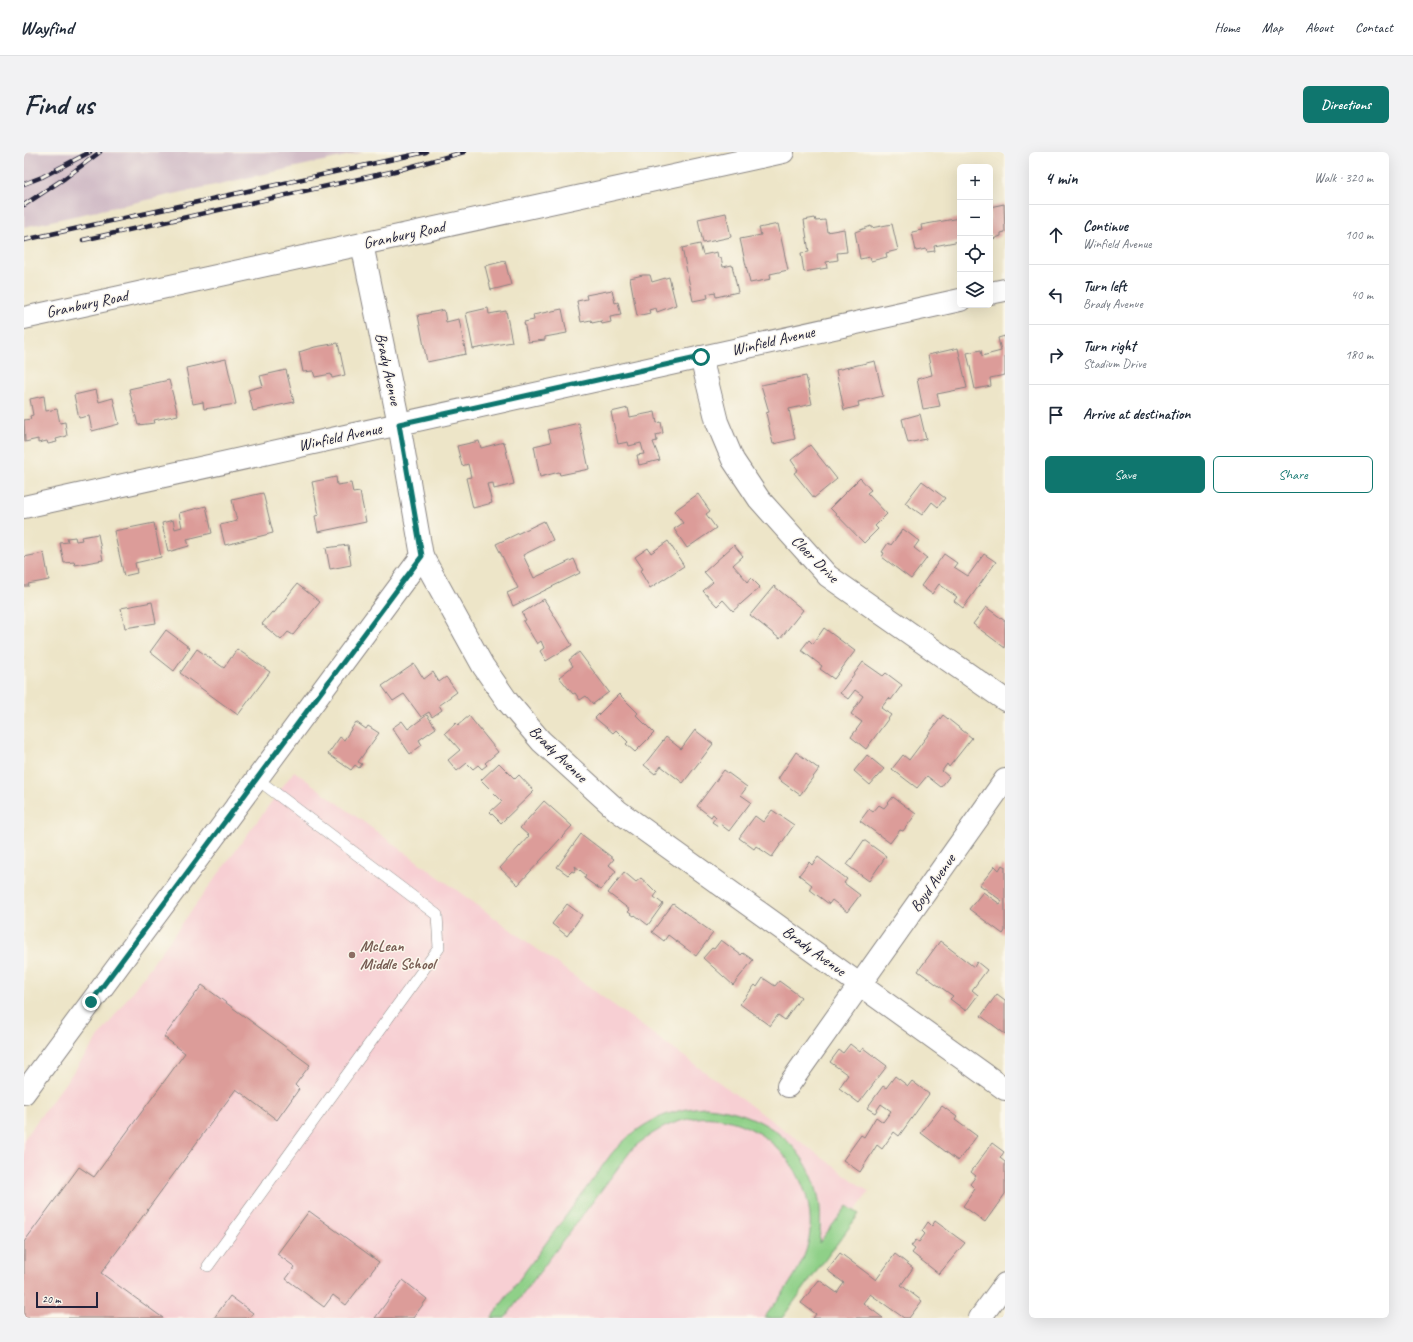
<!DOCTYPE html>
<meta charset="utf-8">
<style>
body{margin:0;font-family:Caveat,sans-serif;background:#f2f2f3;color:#1f2937}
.controls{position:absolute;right:12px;top:12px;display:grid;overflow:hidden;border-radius:6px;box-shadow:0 4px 16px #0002}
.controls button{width:36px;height:36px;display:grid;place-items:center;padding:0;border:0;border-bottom:1px solid #e0e1e3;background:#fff;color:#1f2937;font:20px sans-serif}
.scale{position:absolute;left:12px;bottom:10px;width:62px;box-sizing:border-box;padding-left:4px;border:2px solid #22223b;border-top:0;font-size:11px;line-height:14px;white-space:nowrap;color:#22223b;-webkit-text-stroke:3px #fbf7ec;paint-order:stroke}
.stop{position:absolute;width:12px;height:12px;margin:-9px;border:3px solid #0f766e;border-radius:50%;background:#fff}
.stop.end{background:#0f766e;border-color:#fff;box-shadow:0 1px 4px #0008}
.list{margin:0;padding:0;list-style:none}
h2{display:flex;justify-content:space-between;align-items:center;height:52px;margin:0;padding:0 16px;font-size:17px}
h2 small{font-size:13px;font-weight:400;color:#747a83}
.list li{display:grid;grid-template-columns:26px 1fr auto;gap:12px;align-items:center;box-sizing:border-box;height:60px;padding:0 16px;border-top:1px solid #e0e1e3}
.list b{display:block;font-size:15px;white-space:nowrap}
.list p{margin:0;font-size:13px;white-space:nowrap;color:#747a83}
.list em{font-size:13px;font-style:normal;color:#747a83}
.actions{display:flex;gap:8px;padding:12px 16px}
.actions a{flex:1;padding:9px 0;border:1px solid #0f766e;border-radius:6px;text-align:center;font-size:14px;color:#0f766e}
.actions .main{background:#0f766e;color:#fff}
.icon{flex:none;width:22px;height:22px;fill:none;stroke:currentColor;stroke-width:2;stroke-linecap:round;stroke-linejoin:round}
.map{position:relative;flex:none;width:981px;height:1166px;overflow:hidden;border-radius:6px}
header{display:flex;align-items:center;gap:24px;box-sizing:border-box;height:56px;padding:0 20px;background:#fff;border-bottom:1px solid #e0e1e3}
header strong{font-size:19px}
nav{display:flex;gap:22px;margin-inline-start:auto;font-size:14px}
.intro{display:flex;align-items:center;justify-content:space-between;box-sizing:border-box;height:96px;padding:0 24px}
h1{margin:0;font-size:28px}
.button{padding:10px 18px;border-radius:6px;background:#0f766e;color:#fff;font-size:14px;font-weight:700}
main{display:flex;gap:24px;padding:0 24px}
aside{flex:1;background:#fff;border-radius:6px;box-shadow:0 4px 16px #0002}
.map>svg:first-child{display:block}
.built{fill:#f7cfd3}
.industrial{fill:#d2bdc7}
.green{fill:#8fd088;stroke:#587962}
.building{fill:#dc9c99}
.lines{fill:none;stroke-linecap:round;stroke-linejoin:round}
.lane-casing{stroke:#888482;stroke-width:12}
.street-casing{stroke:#888482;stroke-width:24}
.secondary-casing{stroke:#888482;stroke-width:24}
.lane{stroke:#fff;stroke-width:11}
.street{stroke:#fff;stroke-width:22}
.secondary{stroke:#fff;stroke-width:22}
.rail-casing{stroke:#22223b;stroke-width:4.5}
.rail{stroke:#fbf7ec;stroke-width:3;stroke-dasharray:9;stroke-linecap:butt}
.route{stroke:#0f766e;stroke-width:5}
.education-dot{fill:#8d6e63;stroke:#fbf7ec;stroke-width:1.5}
.labels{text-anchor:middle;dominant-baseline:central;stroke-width:3;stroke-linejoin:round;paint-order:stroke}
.street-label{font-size:16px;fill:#22223b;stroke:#fbf7ec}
.education-label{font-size:16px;font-weight:bold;fill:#785e54;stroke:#fbf7ec;text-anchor:start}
</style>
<header>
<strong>Wayfind</strong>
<nav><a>Home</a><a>Map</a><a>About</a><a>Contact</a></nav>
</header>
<div class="intro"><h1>Find us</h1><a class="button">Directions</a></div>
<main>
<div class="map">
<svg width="981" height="1166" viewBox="0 0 981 1166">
<rect width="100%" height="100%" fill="#fbf7ec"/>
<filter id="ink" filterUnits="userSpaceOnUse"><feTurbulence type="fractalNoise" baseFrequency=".025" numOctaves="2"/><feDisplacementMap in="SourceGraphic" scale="8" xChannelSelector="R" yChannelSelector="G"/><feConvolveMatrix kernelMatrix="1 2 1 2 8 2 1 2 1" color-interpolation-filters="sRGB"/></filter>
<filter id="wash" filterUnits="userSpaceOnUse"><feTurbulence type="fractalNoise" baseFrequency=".012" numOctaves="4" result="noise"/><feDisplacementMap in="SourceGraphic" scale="16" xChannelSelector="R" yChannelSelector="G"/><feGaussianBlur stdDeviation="0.9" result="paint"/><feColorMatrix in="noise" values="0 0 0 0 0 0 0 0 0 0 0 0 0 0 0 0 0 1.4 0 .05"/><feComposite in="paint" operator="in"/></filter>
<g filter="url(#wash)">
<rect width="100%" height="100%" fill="#ede5c8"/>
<!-- built -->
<polygon class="built" points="270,619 845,1040 754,1166 0,1166 0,987"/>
<!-- industrial -->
<polygon class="industrial" points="0,0 340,0 0,75"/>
<!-- green -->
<path class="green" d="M682,955C739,959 789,995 796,1055C797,1067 796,1079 795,1091L823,1054L835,1062L758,1166H740C758,1142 779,1118 785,1087C796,1020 733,955 665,967C643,971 626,982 609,996L481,1166H467L588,1001C614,972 643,957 682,955Z"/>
<g id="blocks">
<!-- building -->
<g class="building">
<polygon points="980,52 981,80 977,81 977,84 969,87 968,82 966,82 966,55"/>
<polygon points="702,61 707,85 679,91 674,67"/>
<polygon points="791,66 792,69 801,68 803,80 820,77 823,100 813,101 814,108 802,110 803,116 780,120 777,101 785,100 780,68"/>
<polygon points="936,66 936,89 910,94 911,99 903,100 902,97 892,99 888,80 898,78 897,73"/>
<polygon points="754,72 764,118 746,122 747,127 726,131 716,87 737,83 735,76"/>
<polygon points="868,72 874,98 862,101 863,105 847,109 846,105 836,107 831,80 847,74 847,76"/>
<polygon points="676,92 679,103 693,100 694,106 697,105 699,115 708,113 714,140 692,145 691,140 683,142 684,146 669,149 658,96"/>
<polygon points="481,109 487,133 467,138 461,114"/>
<polygon points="619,123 626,123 628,130 645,125 652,153 633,160 632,156 625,158 626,161 613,164 606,126"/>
<polygon points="588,138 591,151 594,150 597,163 586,165 587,170 578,172 577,169 568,171 567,168 557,170 553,149 563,147 562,143"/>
<polygon points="464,156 465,162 482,159 488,190 449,197 442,161"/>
<polygon points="538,157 543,181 521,185 521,188 504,190 500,170 510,168 509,163"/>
<polygon points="420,158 422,170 435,167 442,202 403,210 394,163"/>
<polygon points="981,184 981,223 966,226 967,234 951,237 943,201 957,198 958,204 977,199 974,186"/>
<polygon points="314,191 321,223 308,226 307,222 291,225 289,219 279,220 275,200 291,195"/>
<polygon points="934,196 943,236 913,242 916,254 899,257 893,227 908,223 904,203"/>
<polygon points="202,207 212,252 180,257 179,250 169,252 162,216"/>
<polygon points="851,209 859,244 834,250 835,254 820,258 812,218"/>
<polygon points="262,218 270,250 229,259 224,238 239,234 236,224"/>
<polygon points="782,224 788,252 765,257 771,287 749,292 742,261 745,260 737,233"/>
<polygon points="145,228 154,263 130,268 131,271 114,273 105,237"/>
<polygon points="72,238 75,250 89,246 95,272 68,279 65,264 55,266 50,243"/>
<polygon points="20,244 22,259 33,257 36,271 41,270 43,284 32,287 33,290 24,292 23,289 14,291 14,287 1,290 0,268 7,267 6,264 9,263 6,247"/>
<polygon points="604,256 606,265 631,260 633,271 637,270 639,281 632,283 633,289 629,290 636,308 615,313 613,303 620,302 617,291 605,294 604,290 594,292 587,260"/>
<polygon points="896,262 902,287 884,291 878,267"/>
<polygon points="555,271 565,317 536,323 535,320 516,325 510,294 527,290 524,278"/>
<polygon points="455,289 457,296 480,290 490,332 470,337 469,331 463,332 468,351 449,356 442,326 447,325 444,312 438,314 433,294"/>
<polygon points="786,293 813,327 790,346 770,321 774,318 767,308"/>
<polygon points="312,325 313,333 327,331 329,341 336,340 342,370 294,380 291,364 295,363 288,330"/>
<polygon points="836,326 847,338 843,341 863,362 851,374 854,377 840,391 806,356"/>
<polygon points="898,329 921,346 914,355 908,350 898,363 881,351"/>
<polygon points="239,341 249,381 201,393 196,373 213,369 208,348"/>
<polygon points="674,342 686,359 682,362 692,376 663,396 650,377 659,371 650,359"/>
<polygon points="182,354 188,381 163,387 165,394 144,400 138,371 149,368 151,377 158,375 155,361"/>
<polygon points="520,369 529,388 499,403 510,426 550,407 556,421 489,454 483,441 494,436 472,392"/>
<polygon points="130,371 137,405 111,411 113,421 100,424 90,379"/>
<polygon points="879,377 895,389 890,396 903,406 887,427 858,405 860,401 858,400 864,391 867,393"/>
<polygon points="74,382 79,408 51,413 50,410 40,411 36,391 44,390 43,386 51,385 52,389 58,388 57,385"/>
<polygon points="644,389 660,414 626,436 616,419 619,417 611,405 624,396 627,401"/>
<polygon points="324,393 327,413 306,417 302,396"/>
<polygon points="710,393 719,404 709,413 724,430 727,426 736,435 709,459 699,448 693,454 679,439 689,430 680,420"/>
<polygon points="20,401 25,428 4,432 5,434 0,434 0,405"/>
<polygon points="920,402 933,411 930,415 944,424 960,402 972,410 939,456 930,449 933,445 915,432 908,442 897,434"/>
<polygon points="273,432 296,450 269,483 264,480 257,488 238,472 248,460 250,461"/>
<polygon points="750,434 779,458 756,487 726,463"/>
<polygon points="520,447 548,493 522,509 516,499 520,496 517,489 513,492 499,469 502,468 498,461"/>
<polygon points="128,450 132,471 101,476 97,456"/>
<polygon points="962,455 981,469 981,496 949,472"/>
<polygon points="800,476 831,499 810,527 796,517 798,514 777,498 785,488 789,492"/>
<polygon points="142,478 166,496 150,519 126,500"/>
<polygon points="173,497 200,516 213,497 246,520 214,563 156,521"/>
<polygon points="555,500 585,540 569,552 562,544 556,548 551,541 549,542 535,525 549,514 545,508"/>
<polygon points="839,510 859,524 862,521 878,533 867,548 865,546 857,556 867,563 842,597 827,585 838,570 827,562 839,544 831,538 824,547 816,541"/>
<polygon points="390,512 400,527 409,520 415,530 422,525 433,540 415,553 418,558 408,565 405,560 397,565 380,542 369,549 358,534"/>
<polygon points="595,542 614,561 612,563 630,581 611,600 602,592 604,590 592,578 589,581 571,566"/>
<polygon points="403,563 412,576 395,588 398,593 386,602 368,576 378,569 384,577"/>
<polygon points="919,563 948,586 925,615 923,612 918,619 925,625 917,635 903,624 893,636 868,617 879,603 885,608"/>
<polygon points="445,564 474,600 461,611 463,613 458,617 454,613 449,617 443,611 433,619 424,608 436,598 421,581 432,571 434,573"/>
<polygon points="332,570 342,577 344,574 355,581 334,610 338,612 335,616 331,613 327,618 304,602 316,585 320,588"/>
<polygon points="671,578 689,592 659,631 637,614 631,622 620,613 642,585 657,597"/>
<polygon points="772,600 795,617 776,643 754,627"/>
<polygon points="843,603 860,617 846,633 830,619"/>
<polygon points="475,611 491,627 495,623 510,639 477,671 466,660 478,649 457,628"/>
<polygon points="700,618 723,635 717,643 727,650 705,679 696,672 694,674 688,670 692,665 689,662 687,665 673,654"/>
<polygon points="869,645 892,662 879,679 876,678 866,691 836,669 845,657 849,660 855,653 860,656"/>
<polygon points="520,649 548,674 494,733 476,716 505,684 496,676"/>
<polygon points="748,658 770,673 748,705 732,694 730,697 715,686 731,664 739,670"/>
<polygon points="557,682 590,707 585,713 592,719 577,738 560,726 562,723 551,714 552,717 550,720 548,719 544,723 533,715"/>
<polygon points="840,688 862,704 845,729 823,713"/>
<polygon points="794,705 823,727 820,731 836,743 823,760 808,748 805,752 785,737 788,733 775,723 785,710 788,713"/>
<polygon points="978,713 981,715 981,779 979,782 945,757 959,740 976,752 978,749 956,733 971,714 975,718"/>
<polygon points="600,720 612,730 617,726 625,733 633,741 630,745 639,752 624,773 611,763 610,764 604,760 606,758 584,741"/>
<polygon points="543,752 558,763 543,784 528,772"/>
<polygon points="649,752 689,781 672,804 644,783 640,789 628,780"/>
<polygon points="697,788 717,803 719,801 729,808 709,833 679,806 688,796 690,797"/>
<polygon points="916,789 950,815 953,810 963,818 948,838 954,843 942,859 926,847 929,844 894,819"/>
<polygon points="739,826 751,834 755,829 777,845 761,868 754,863 746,874 716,852 731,833 733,835"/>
<polygon points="178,833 286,913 271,933 275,937 253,968 212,937 77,1121 139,1166 0,1166 0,1090 55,1015 70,1025 161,901 140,885"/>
<polygon points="973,842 981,848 981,882 957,864"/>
<polygon points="826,892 836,900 839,896 863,914 835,951 815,936 824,923 806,910 815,898 819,901"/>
<polygon points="871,924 884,934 888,929 905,942 875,984 870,980 858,997 853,993 836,1020 819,1008 837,983 840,985 852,965 859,970 867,959 857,952 851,961 843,956 859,934 862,936"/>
<polygon points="918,954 933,965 931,968 953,984 934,1009 897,981"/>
<polygon points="968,991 980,1000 976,1006 981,1010 981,1042 961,1070 939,1054 951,1037 946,1032 952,1024 947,1020"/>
<polygon points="285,1059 355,1110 322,1153 309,1143 300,1155 262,1127 271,1115 253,1102"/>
<polygon points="911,1069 941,1091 915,1122 888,1101 891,1097 887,1094 892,1088 895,1090 901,1082 898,1079 904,1070 908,1074"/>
<polygon points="816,1101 852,1128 871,1102 889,1116 877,1133 898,1149 885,1166 880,1166 846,1142 839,1151 859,1166 789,1166 792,1162 777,1151 795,1128 813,1141 820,1131 803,1118"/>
<polygon points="379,1128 403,1147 389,1166 351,1166"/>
<polygon points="206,1144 229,1161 225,1166 190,1166"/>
</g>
</g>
</g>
<g filter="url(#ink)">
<use href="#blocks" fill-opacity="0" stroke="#888482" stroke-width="1"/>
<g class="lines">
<!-- lane casing -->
<g class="lane-casing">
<polyline id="lane" points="184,1114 415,796 413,763 233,627"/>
</g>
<!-- street casing -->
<g class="street-casing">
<g id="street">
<polyline points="966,141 981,138"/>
<polyline points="677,205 693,270 709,308 735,347 804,424 981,548"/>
<polyline points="0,355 936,148"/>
<polyline points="398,404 459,514 484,550 517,589 594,659 981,937"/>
<polyline points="764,934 981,628"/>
<polyline points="956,1166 981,1132"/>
</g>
</g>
<!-- secondary casing -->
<g class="secondary-casing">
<g id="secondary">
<polyline points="0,166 759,0"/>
<polyline points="0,941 398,404 375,272 338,92"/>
</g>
</g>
<!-- lane -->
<use href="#lane" class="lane"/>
<!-- street -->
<use href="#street" class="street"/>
<!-- secondary -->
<use href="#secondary" class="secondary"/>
<!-- rail casing -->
<g class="rail-casing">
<g id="rail">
<polyline points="0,32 18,25 66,0"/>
<polyline points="0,53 41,26 76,0"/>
<polyline points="0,88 402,0"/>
<polyline points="59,88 371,19 440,0"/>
</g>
</g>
<!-- rail -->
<use href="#rail" class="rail"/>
</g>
</g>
<g class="lines" filter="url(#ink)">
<!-- route -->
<polyline class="route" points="67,850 398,404 375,272 677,205"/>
</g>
<!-- markers -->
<circle class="education-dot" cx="328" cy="803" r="4"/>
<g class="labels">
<!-- street labels -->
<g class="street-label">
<text transform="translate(380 83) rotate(-12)">Granbury Road</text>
<text transform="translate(63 152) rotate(-12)">Granbury Road</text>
<text transform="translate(749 189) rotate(-13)">Winfield Avenue</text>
<text transform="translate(364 217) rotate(78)">Brady Avenue</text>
<text transform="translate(316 285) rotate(-12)">Winfield Avenue</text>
<text transform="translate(791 407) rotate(45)">Cloer Drive</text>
<text transform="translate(534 602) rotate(44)">Brady Avenue</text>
<text transform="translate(909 731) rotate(-55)">Boyd Avenue</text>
<text transform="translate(790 799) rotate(36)">Brady Avenue</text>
</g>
<!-- education labels -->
<g class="education-label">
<text x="336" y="794">McLean<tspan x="336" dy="18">Middle School</tspan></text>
</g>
</g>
</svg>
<div class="controls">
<button>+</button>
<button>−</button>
<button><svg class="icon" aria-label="locate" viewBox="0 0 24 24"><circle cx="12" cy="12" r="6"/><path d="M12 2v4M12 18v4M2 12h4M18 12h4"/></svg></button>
<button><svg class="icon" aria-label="layers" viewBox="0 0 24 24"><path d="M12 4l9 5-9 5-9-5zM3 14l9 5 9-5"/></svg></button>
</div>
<div class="scale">20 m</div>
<div class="stop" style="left:677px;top:205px"></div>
<div class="stop end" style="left:67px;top:850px"></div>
</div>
<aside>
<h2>4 min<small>Walk · 320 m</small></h2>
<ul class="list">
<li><svg class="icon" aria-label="ahead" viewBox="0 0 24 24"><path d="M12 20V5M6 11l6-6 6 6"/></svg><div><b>Continue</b><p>Winfield Avenue</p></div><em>100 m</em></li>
<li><svg class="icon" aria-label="left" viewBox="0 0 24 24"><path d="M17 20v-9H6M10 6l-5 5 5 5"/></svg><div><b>Turn left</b><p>Brady Avenue</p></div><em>40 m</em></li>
<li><svg class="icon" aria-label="right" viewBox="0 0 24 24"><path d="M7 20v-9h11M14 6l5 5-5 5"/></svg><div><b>Turn right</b><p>Stadium Drive</p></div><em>180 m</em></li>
<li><svg class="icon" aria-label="arrive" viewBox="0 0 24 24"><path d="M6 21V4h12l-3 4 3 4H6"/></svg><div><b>Arrive at destination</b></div></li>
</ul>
<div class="actions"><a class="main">Save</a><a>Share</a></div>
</aside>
</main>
